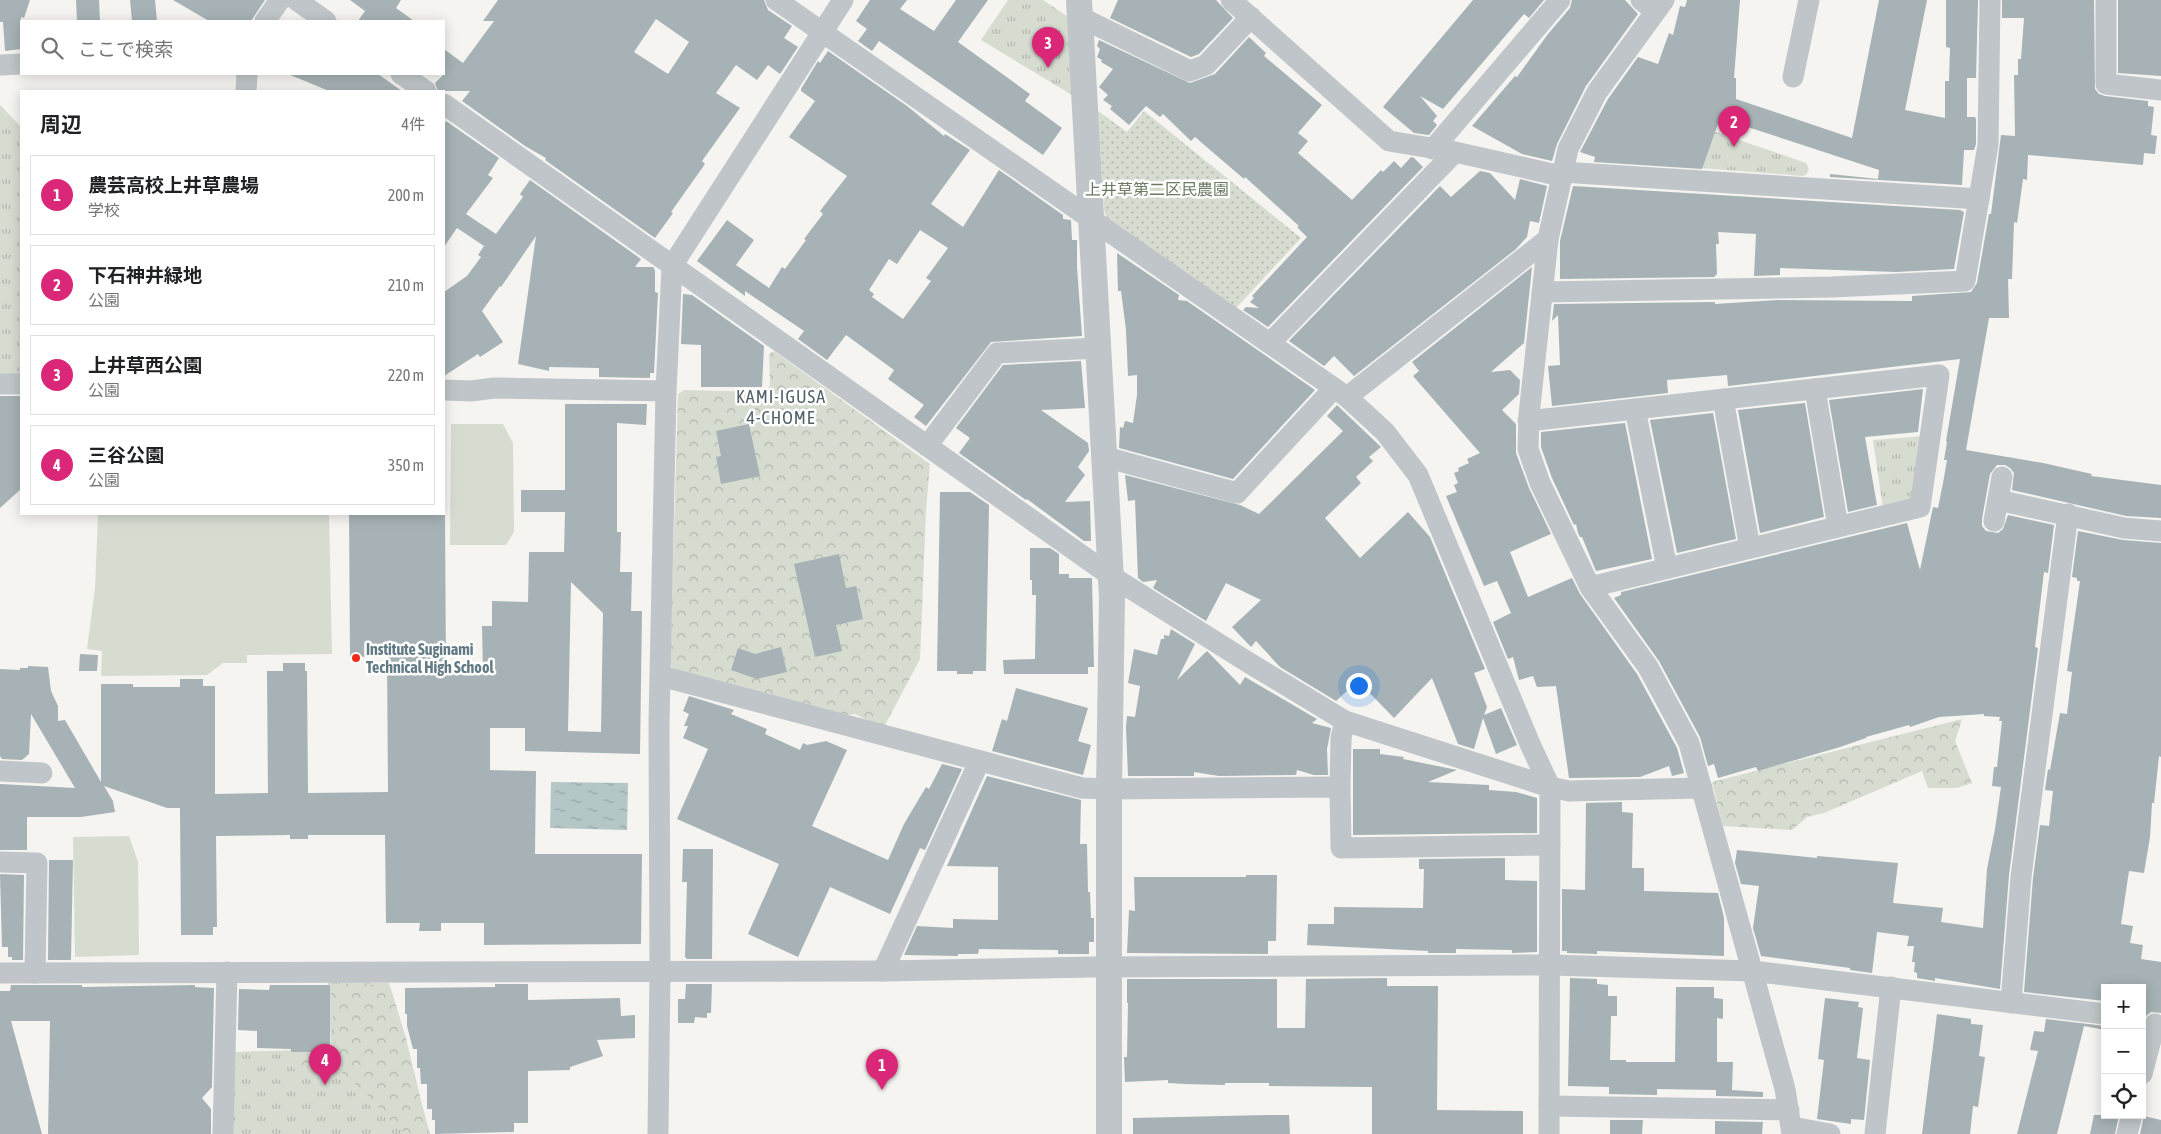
<!DOCTYPE html>
<html lang="ja">
<meta charset="utf-8">
<style>
body{margin:0;font-family:"Asap Condensed","Noto Sans JP",sans-serif;background:#f2f2f2;color:#202124}
.controls{position:absolute;right:15px;bottom:15px;display:grid;overflow:hidden;border-radius:0px;box-shadow:0 2px 12px #0003}
.controls button{width:45px;height:45px;display:grid;place-items:center;padding:0;border:0;border-bottom:1px solid #e0e0e0;background:#fff;color:#202124;font:25px sans-serif}
.you{position:absolute;left:1358px;top:685px;width:18px;height:18px;margin:-12px;border:4px solid #fff;border-radius:50%;background:#1a73e8;box-shadow:0 0 0 8px #1a73e833}
.badge{display:grid;place-items:center;width:32px;height:32px;border-radius:50%;background:#db2777;color:#fff;font-size:16px;font-weight:700}
.pin{position:absolute;translate:-50% -41px;filter:drop-shadow(0 1px 2px #0008)}
.pin::after{content:'';position:absolute;top:26px;width:18px;height:15px;background:inherit;clip-path:polygon(0 0,100% 0,50% 100%)}
.list{margin:0;padding:0;list-style:none}
h2{display:flex;justify-content:space-between;align-items:center;height:65px;margin:0;padding:0 20px;font-size:21px}
h2 small{font-size:16px;font-weight:400;color:#757577}
.list li{display:grid;grid-template-columns:32px 1fr auto;gap:15px;align-items:center;box-sizing:border-box;height:80px;margin:0 10px 10px;padding:0 10px;border:1px solid #e0e0e0;border-radius:0px}
.list b{display:block;font-size:19px;white-space:nowrap}
.list p{margin:0;font-size:16px;white-space:nowrap;color:#757577}
.list em{font-size:16px;font-style:normal;color:#757577}
.icon{flex:none;width:28px;height:28px;fill:none;stroke:currentColor;stroke-width:2;stroke-linecap:round;stroke-linejoin:round}
.map{position:relative;flex:none;width:2161px;height:1134px;overflow:hidden}
.search{position:absolute;background:#fff;box-shadow:0 2px 12px #0003;left:20px;top:20px;width:425px;height:55px;display:flex;align-items:center;gap:12px;box-sizing:border-box;padding:0 18px;border-radius:0px;color:#757577;font-size:19px}
.panel{position:absolute;background:#fff;box-shadow:0 2px 12px #0003;left:20px;top:90px;width:425px;height:425px;border-radius:0px}
.map>svg:first-child{display:block}
.grass{fill:url(#grass-tufts)}
.forest{fill:url(#forest-crowns)}
.garden{fill:url(#garden-dots)}
.pitch{fill:#d7dcd1}
.water{fill:url(#water-ripples)}
.building{fill:#a6b2b5;fill-rule:evenodd}
.lines{fill:none;stroke-linecap:round;stroke-linejoin:round}
.minor{stroke:#bfc5c8;stroke-width:21}
.tertiary{stroke:#bfc5c8;stroke-width:26}
.poi-dot{fill:#ee2a18;stroke:#fff;stroke-width:2}
.labels{text-anchor:middle;dominant-baseline:central;stroke-width:5;stroke-linejoin:round;paint-order:stroke}
.park-label{font-size:16px;fill:#6a7a61;stroke:#fff}
.poi-label{font-size:16px;font-weight:bold;fill:#627a84;stroke:#fff;text-anchor:start}
.neighbourhood-label{font-size:18px;letter-spacing:1px;fill:#506168;stroke:#fff}
</style>
<div class="map">
<svg width="2161" height="1134" viewBox="0 0 2161 1134">
<defs>
<pattern id="grass-tufts" width="24" height="20" patternUnits="userSpaceOnUse" patternTransform="scale(1.25)"><rect width="24" height="20" fill="#d7dcd1"/><path d="M3 7l-1-3M5 7V3M7 7l1-3M15 17l-1-3M17 17v-4M19 17l1-3" fill="none" stroke="#b2b7af"/></pattern>
<pattern id="forest-crowns" width="20" height="18" patternUnits="userSpaceOnUse" patternTransform="scale(1.25)"><rect width="20" height="18" fill="#d7dcd1"/><path d="M2 6a3 3 0 1 1 6 0M12 15a3 3 0 1 1 6 0" fill="none" stroke="#b2b7af"/></pattern>
<pattern id="garden-dots" width="8" height="8" patternUnits="userSpaceOnUse" patternTransform="scale(1.25)"><rect width="8" height="8" fill="#d7dcd1"/><path d="M2 2h.1M6 6h.1" fill="none" stroke="#b2b7af" stroke-width="1.8" stroke-linecap="round"/></pattern>
<pattern id="water-ripples" width="26" height="14" patternUnits="userSpaceOnUse" patternTransform="scale(1.25)"><rect width="26" height="14" fill="#b5c6c7"/><path d="M2 4q2-2 4 0t4 0M15 11q2-2 4 0t4 0" fill="none" stroke="#97a6a7"/></pattern>
</defs>
<rect width="100%" height="100%" fill="#f5f4f0"/>
<!-- grass -->
<g class="grass">
<polygon points="1008,0 1043,0 1067,16 1072,95 981,40"/>
<polygon points="0,105 21,127 21,374 0,374"/>
<polygon points="1713,131 1806,163 1809,169 1806,175 1802,176 1702,168"/>
<polygon points="1924,436 1915,503 1883,509 1873,440"/>
<polygon points="328,982 389,983 430,1134 232,1134 232,1052 331,1049"/>
</g>
<!-- forest -->
<g class="forest">
<polygon points="774,351 930,464 926,510 920,659 883,729 855,714 847,715 679,672 670,666 678,394 685,390 765,392 770,385 769,354"/>
<polygon points="1962,719 1955,741 1972,783 1957,788 1928,788 1922,771 1824,813 1807,817 1792,830 1723,826 1712,782"/>
<polygon points="353,980 391,989 406,1038 429,1134 409,1134 396,1127 365,1092 341,1072 294,1069 289,1056 321,1053 335,1042 331,992"/>
</g>
<!-- garden -->
<polygon class="garden" points="1098,111 1127,132 1144,111 1301,238 1235,309 1106,217 1104,210"/>
<!-- pitch -->
<g class="pitch">
<polygon points="451,424 503,424 513,443 514,532 506,545 450,545"/>
<polygon points="98,514 329,514 332,654 247,655 247,663 223,663 207,675 101,676 102,651 87,649 95,588"/>
<polygon points="129,836 138,862 139,955 75,957 73,837"/>
</g>
<!-- water -->
<polygon class="water" points="551,782 628,783 627,830 550,828"/>
<!-- building -->
<g class="building">
<polygon points="0,0 30,0 24,18 21,17 21,49 5,51 3,22 0,22"/>
<polygon points="76,0 99,0 100,21 77,21"/>
<polygon points="130,0 155,0 157,21 132,21"/>
<polygon points="173,0 265,0 251,21 209,21"/>
<polygon points="350,0 401,0 396,8 414,21 358,21 365,11"/>
<path d="M498,0H764L768,10L792,26L784,38L798,47L780,74L768,65L757,80L736,65L716,93L740,108L702,161L705,164L671,212L673,213L655,238L545,160L546,158L525,146L462,101L470,91H438L435,83L444,74V49L463,63L494,21H483ZM656,19L689,42L668,74L634,52Z"/>
<polygon points="870,0 907,0 900,9 934,31 956,0 988,0 958,42 1030,94 1025,101 1062,128 1043,155 879,41 872,51 858,41 867,29 856,21"/>
<polygon points="1118,0 1216,0 1233,18 1199,54 1191,57 1110,18"/>
<polygon points="1473,0 1544,0 1529,18 1524,14 1443,109 1420,96 1437,116 1433,121 1437,125 1429,135 1414,133 1383,107"/>
<polygon points="1572,0 1625,0 1638,14 1586,86 1557,144 1552,161 1522,154 1472,126 1515,76 1517,77 1548,34 1570,8"/>
<polygon points="1687,0 1740,0 1734,78 1736,78 1736,99 1852,138 1879,0 1927,0 1905,110 1945,118 1945,81 1949,81 1950,48 1946,47 1946,0 1978,0 1976,78 1967,78 1967,117 1975,117 1976,119 1976,144 1974,150 1964,150 1962,185 1830,177 1830,174 1878,179 1879,170 1720,118 1702,169 1594,162 1595,157 1580,152 1608,99 1638,57 1658,64 1669,33 1673,35 1680,6 1685,7"/>
<polygon points="2002,0 2094,0 2095,89 2099,94 2105,96 2148,101 2148,106 2154,107 2151,135 2157,136 2155,154 2144,153 2143,165 2028,155 2027,180 2023,179 2017,223 2014,222 2012,279 2008,279 2009,318 1989,318 1966,450 2043,463 2092,474 2091,476 2161,485 2161,518 2126,516 2012,490 2014,473 2010,468 2005,465 1997,465 1990,474 1982,519 1982,526 1986,531 1998,533 2003,529 2008,515 2054,525 2048,573 2044,572 2035,647 2038,648 2009,875 2000,989 1935,978 1935,981 1917,978 1917,973 1914,972 1915,962 1912,962 1914,946 1907,946 1909,936 1877,932 1872,973 1850,970 1850,968 1761,956 1753,928 1759,886 1741,884 1735,863 1737,850 1817,858 1817,856 1898,863 1893,903 1943,908 1941,922 1983,928 1987,869 1995,829 2001,787 1992,786 1994,767 1997,767 2002,721 1999,721 2000,717 1984,716 1984,714 1939,717 1910,727 1909,725 1866,737 1866,738 1840,747 1758,771 1756,767 1718,778 1714,764 1708,766 1700,737 1659,661 1614,598 1621,595 1621,592 1907,523 1920,570 1933,507 1938,508 1943,483 1947,460 1944,460 1947,442 1946,441 1960,359 1728,386 1727,375 1667,380 1668,393 1552,406 1548,366 1560,365 1558,315 1552,321 1554,304 1715,302 1715,304 1778,300 1912,301 1912,296 1971,292 1977,283 1989,214 1991,214 2001,135 2015,136 2014,75 2018,75 2018,59 2021,59 2024,18 2002,18"/>
<polygon points="2118,0 2161,0 2161,76 2118,73"/>
<polygon points="1249,37 1266,53 1264,56 1322,105 1298,133 1308,141 1298,153 1352,200 1381,170 1383,172 1394,161 1401,168 1411,157 1414,158 1423,167 1268,327 1243,310 1246,307 1259,308 1250,302 1254,298 1252,296 1307,237 1297,227 1299,226 1245,177 1244,179 1195,137 1191,141 1163,114 1160,117 1146,106 1129,125 1110,109 1112,106 1103,100 1108,95 1099,87 1113,69 1101,62 1102,60 1097,57 1100,49 1097,46 1099,40 1190,83 1215,74"/>
<path d="M828,51L907,106L944,136L945,134L970,150L931,204L963,227L999,170L1063,215V219L1071,220L1072,240H1077V267L1082,336L991,342L926,426L914,417L924,405L888,379L894,370L846,335L827,360L798,339L804,331L745,291V296L697,261L727,220L754,240L736,265L769,288L782,267L785,269L806,240L804,239L823,214L820,211L847,176L789,137L815,101L801,91V89L818,61L820,63ZM920,230L948,248L926,278L931,281L903,319L872,297L874,294L869,290L889,259L897,264Z"/>
<polygon points="288,74 378,74 402,91 329,91"/>
<polygon points="446,121 499,158 488,175 493,178 466,214 496,234 523,197 520,194 530,180 641,259 635,267 653,267 655,270 655,292 658,293 654,373 650,373 650,378 599,377 599,368 549,367 549,371 518,364 536,236 501,287 500,286 482,311 503,342 480,357 478,354 444,376 444,292 467,276 481,257 478,255 484,246 457,228 444,247 444,124"/>
<polygon points="1480,171 1490,173 1515,200 1520,179 1547,186 1539,223 1530,221 1527,237 1516,249 1354,376 1334,356 1324,366 1289,341 1440,186 1451,197"/>
<polygon points="1573,186 1960,210 1964,212 1954,269 1896,272 1780,268 1780,275 1754,276 1756,234 1718,232 1719,244 1716,244 1717,274 1714,277 1560,279 1560,241"/>
<polygon points="1117,253 1179,295 1178,300 1187,301 1315,390 1233,479 1119,448 1120,427 1123,428 1125,421 1133,423 1137,395 1137,375 1128,376 1126,330 1121,291 1118,291"/>
<polygon points="1532,267 1524,343 1491,372 1510,370 1520,380 1519,394 1502,410 1516,424 1516,453 1529,488 1551,534 1510,552 1528,597 1572,578 1580,594 1637,674 1677,748 1684,773 1672,776 1669,766 1640,777 1569,778 1556,686 1537,687 1533,676 1519,680 1513,657 1508,659 1493,622 1511,613 1497,581 1484,586 1446,496 1457,492 1454,485 1458,483 1454,473 1459,471 1458,468 1469,463 1467,459 1480,453 1413,376 1419,371 1412,362"/>
<polygon points="683,294 692,295 764,346 762,387 701,387 701,345 681,344"/>
<polygon points="1081,361 1085,408 1041,410 1088,443 1089,451 1078,467 1085,475 1065,502 1090,501 1091,541 1084,541 1027,499 1026,500 959,453 970,438 956,428 1003,365"/>
<polygon points="1923,389 1918,432 1865,437 1877,505 1848,512 1829,400"/>
<polygon points="0,396 21,396 21,489 0,508"/>
<polygon points="1805,403 1824,517 1760,533 1738,410"/>
<path d="M565,404H647L646,425L617,423V532H621L620,572H632L631,611H642L640,754L525,751V728H490V770L536,771L535,854H642L641,944L484,945V923H441V931H419L420,923H386L385,835H308V839H290V835L216,836L217,927H213V935H181L180,808H167L104,786L113,801L115,812L81,817H27V850H0V784L75,788L31,714L29,754L22,760L2,759L0,756V669L20,670V668H28V666L48,667L51,691L58,706V721L65,720L101,782V684H133V687H180V679H203V686H215V794L268,793L267,671H283V663H305V671H307L308,793L388,792L387,656L350,657L349,514H445L446,673H483L482,626H492V601L528,602L529,552H564L565,512H521V490H565ZM571,582L603,613L601,732L568,731Z"/>
<polygon points="1337,405 1381,447 1369,457 1373,461 1356,477 1361,483 1325,518 1360,558 1408,512 1430,537 1485,669 1474,673 1487,707 1484,715 1501,708 1517,745 1496,754 1483,718 1474,749 1458,744 1432,678 1394,718 1358,681 1336,701 1280,667 1256,641 1251,647 1232,627 1261,600 1226,583 1206,621 1153,588 1157,580 1143,582 1138,578 1135,500 1128,501 1125,475 1240,505 1259,514 1343,431 1327,416"/>
<polygon points="1713,413 1736,539 1677,553 1650,420"/>
<polygon points="1625,423 1652,559 1596,571 1582,537 1580,537 1578,533 1576,524 1574,525 1552,478 1541,447 1541,432"/>
<polygon points="749,424 760,476 721,484 716,457 721,456 716,431"/>
<polygon points="940,492 970,492 989,505 986,671 973,671 973,674 957,674 957,671 937,671"/>
<polygon points="2078,531 2123,540 2161,543 2161,757 2159,756 2154,803 2152,803 2150,837 2144,873 2129,871 2121,924 2133,926 2130,943 2143,945 2141,959 2161,962 2161,1013 2151,1012 2146,1016 2142,1023 2142,988 2105,988 2105,1001 2024,992 2033,878 2040,825 2049,826 2053,791 2045,790 2048,769 2050,770 2060,713 2067,714 2072,672 2067,671 2080,581 2077,581 2077,578 2072,577"/>
<polygon points="1030,548 1050,548 1059,554 1059,574 1069,574 1069,578 1092,578 1094,667 1088,667 1088,674 1004,674 1003,660 1035,659 1036,595 1032,595 1032,580 1030,580"/>
<polygon points="839,554 846,588 856,586 863,619 836,625 842,651 815,657 794,564"/>
<polygon points="1171,629 1195,644 1177,680 1207,651 1240,685 1245,677 1317,719 1312,723 1331,728 1327,749 1328,775 1314,775 1297,770 1296,775 1219,776 1194,772 1194,776 1128,776 1126,727 1127,716 1135,717 1140,686 1128,683 1134,649 1157,655 1161,639 1164,639 1164,635 1169,636"/>
<polygon points="781,647 787,672 757,679 731,670 738,648 755,654"/>
<polygon points="80,654 98,655 97,671 79,671"/>
<polygon points="1016,688 1088,708 1078,741 1091,745 1083,775 992,751 1002,719 1007,721"/>
<polygon points="689,696 734,710 731,714 767,729 765,734 800,750 803,743 807,745 826,741 847,750 812,826 888,860 904,824 926,787 929,789 942,764 962,769 925,850 920,848 890,914 830,887 798,957 748,934 779,864 677,819 708,749 683,738 688,726 684,726 689,714 683,711"/>
<polygon points="1353,749 1380,749 1380,754 1404,757 1403,759 1457,770 1428,782 1489,785 1489,790 1516,792 1537,798 1537,833 1353,835"/>
<polygon points="987,776 1081,800 1080,844 1087,844 1088,892 1090,892 1091,918 1094,918 1094,942 1089,942 1089,954 1058,954 1058,950 979,949 978,954 958,954 958,956 904,955 917,926 953,928 953,919 998,920 998,867 947,866"/>
<polygon points="1622,802 1622,812 1633,813 1632,868 1644,868 1644,891 1718,893 1724,918 1724,956 1597,951 1597,954 1567,953 1567,951 1562,951 1562,889 1585,890 1586,803"/>
<polygon points="683,849 713,849 712,959 687,959 685,957 687,882 682,882"/>
<polygon points="1505,858 1505,880 1537,881 1537,952 1512,953 1512,950 1456,949 1456,953 1428,953 1428,951 1307,945 1308,924 1334,924 1334,907 1423,908 1424,869 1419,869 1419,859"/>
<polygon points="49,860 73,860 71,960 48,960"/>
<polygon points="0,874 24,875 23,960 12,960 12,957 8,957 8,947 2,947"/>
<polygon points="1246,875 1277,875 1276,941 1268,941 1268,954 1127,953 1129,910 1135,911 1134,877 1246,877"/>
<polygon points="1387,978 1387,986 1438,986 1437,1110 1523,1111 1523,1134 1372,1134 1372,1087 1269,1086 1269,1083 1225,1083 1225,1085 1185,1084 1168,1083 1168,1080 1125,1082 1124,1057 1127,1057 1128,1003 1127,1003 1127,979 1277,979 1277,1028 1305,1028 1306,979"/>
<polygon points="1570,978 1597,979 1597,984 1608,985 1608,996 1617,996 1617,1016 1611,1016 1610,1060 1626,1060 1626,1062 1675,1062 1676,987 1714,987 1714,998 1723,999 1723,1019 1717,1018 1717,1062 1733,1062 1732,1090 1763,1092 1763,1097 1716,1096 1716,1090 1657,1089 1657,1095 1609,1094 1609,1087 1568,1086"/>
<polygon points="495,984 528,984 528,1000 620,998 621,1016 635,1015 635,1038 597,1040 603,1056 570,1067 570,1070 528,1071 528,1123 514,1123 514,1132 435,1134 435,1120 432,1120 432,1109 427,1109 427,1084 421,1084 420,1068 417,1068 417,1049 413,1049 407,1026 407,1014 405,1014 405,988 495,987"/>
<polygon points="686,984 712,984 711,1013 707,1013 707,1018 695,1017 694,1023 678,1023 678,999 685,999"/>
<polygon points="11,985 82,985 82,987 195,985 195,987 214,988 212,1087 202,1098 211,1109 211,1134 48,1134 50,1021 11,1021 42,1134 0,1134 0,991 10,991"/>
<polygon points="270,985 330,985 330,1052 291,1052 291,1049 257,1048 257,1031 238,1030 239,989 269,990"/>
<polygon points="1825,998 1859,1002 1858,1007 1863,1008 1857,1058 1870,1060 1864,1120 1851,1119 1851,1124 1817,1119 1824,1060 1818,1059"/>
<polygon points="1937,1014 1971,1019 1971,1024 1983,1025 1979,1056 1985,1057 1978,1107 1973,1106 1970,1134 1922,1134"/>
<polygon points="2046,1019 2105,1026 2105,1030 2084,1026 2057,1134 2017,1134 2038,1051 2030,1050 2034,1031 2044,1032"/>
<polygon points="1268,1115 1289,1115 1290,1134 1133,1134 1133,1118"/>
<polygon points="2094,1115 2119,1115 2115,1134 2090,1134"/>
<polygon points="2144,1116 2161,1120 2161,1134 2140,1134"/>
<polygon points="1610,1120 1643,1120 1642,1134 1610,1134"/>
<polygon points="1715,1121 1763,1122 1762,1134 1715,1134"/>
</g>
<g class="lines">
<!-- minor -->
<g class="minor">
<polyline points="296,0 326,21"/>
<polyline points="776,0 1347,397 1385,432 1418,475 1530,744 1550,787 1549,1134"/>
<polyline points="1231,0 1389,141 1455,152 1561,176"/>
<polyline points="1641,0 1655,11"/>
<polyline points="1664,0 1597,92 1568,149 1548,239 1529,415 1528,449 1540,483 1590,587 1648,667 1689,743 1785,1089 1792,1134"/>
<polyline points="2106,0 2106,84 2161,90"/>
<polyline points="1080,17 1190,71 1206,65 1251,17"/>
<polyline points="265,21 280,0"/>
<polyline points="0,65 21,64"/>
<polyline points="401,74 426,91"/>
<polyline points="1793,77 1809,0"/>
<polyline points="246,91 247,74"/>
<polyline points="444,104 1111,576 1246,661 1345,721 1550,787 1569,791 1702,788"/>
<polyline points="1433,149 1560,0"/>
<polyline points="1562,172 1979,199"/>
<polyline points="1542,292 1832,287 1965,281 1988,145 1990,0"/>
<polyline points="1270,343 1455,152"/>
<polyline points="0,384 21,384"/>
<polyline points="1815,389 1838,527"/>
<polyline points="444,390 471,391 494,388 666,391"/>
<polyline points="1347,397 1548,239"/>
<polyline points="1723,399 1750,548"/>
<polyline points="1635,409 1667,568"/>
<polyline points="1528,421 1939,375 1920,507 1590,587"/>
<polyline points="927,446 997,353 1099,348"/>
<polyline points="1105,457 1237,493 1334,388"/>
<polyline points="1998,500 2124,528 2161,531"/>
<polyline points="1994,521 2002,477"/>
<polyline points="661,676 1082,788 1109,789 1340,787 1341,848 1550,845"/>
<polyline points="0,771 42,773"/>
<polyline points="1340,787 1341,738 1345,721"/>
<polyline points="0,862 37,863 35,973"/>
<polyline points="883,971 979,762"/>
<polyline points="0,973 883,971 1093,967 1550,965 1752,971 2105,1014"/>
<polyline points="2011,1003 2021,877 2068,514"/>
<polyline points="2142,1074 2155,1024"/>
<polyline points="1549,1106 1789,1110"/>
<polyline points="1792,1127 1830,1134"/>
<polyline points="223,1134 227,972"/>
<polyline points="658,1134 660,971 659,723 666,391 672,266 843,0"/>
<polyline points="1875,1134 1891,987"/>
<polyline points="2127,1134 2132,1115"/>
</g>
<!-- tertiary -->
<polyline class="tertiary" points="1079,0 1112,598 1109,789 1109,1134"/>
</g>
<!-- markers -->
<circle class="poi-dot" cx="356" cy="658" r="5"/>
<g class="labels">
<!-- park labels -->
<g class="park-label">
<text x="1157" y="189">上井草第二区民農園</text>
</g>
<!-- poi labels -->
<g class="poi-label">
<text x="366" y="649">Institute Suginami<tspan x="366" dy="18">Technical High School</tspan></text>
</g>
<!-- neighbourhood labels -->
<g class="neighbourhood-label">
<text x="781" y="396">KAMI-IGUSA<tspan x="781" dy="21">4-CHOME</tspan></text>
</g>
</g>
</svg>
<div class="controls">
<button>+</button>
<button>−</button>
<button><svg class="icon" aria-label="locate" viewBox="0 0 24 24"><circle cx="12" cy="12" r="6"/><path d="M12 2v4M12 18v4M2 12h4M18 12h4"/></svg></button>
</div>
<div class="you"></div>
<div class="pin badge" style="left:882px;top:1090px">1</div>
<div class="pin badge" style="left:1734px;top:147px">2</div>
<div class="pin badge" style="left:1048px;top:68px">3</div>
<div class="pin badge" style="left:325px;top:1085px">4</div>
<div class="search"><svg class="icon" aria-label="search" viewBox="0 0 24 24"><circle cx="10" cy="10" r="6"/><path d="M15 15l6 6"/></svg>ここで検索</div>
<section class="panel">
<h2>周辺<small>4件</small></h2>
<ul class="list">
<li><span class="badge">1</span><div><b>農芸高校上井草農場</b><p>学校</p></div><em>200 m</em></li>
<li><span class="badge">2</span><div><b>下石神井緑地</b><p>公園</p></div><em>210 m</em></li>
<li><span class="badge">3</span><div><b>上井草西公園</b><p>公園</p></div><em>220 m</em></li>
<li><span class="badge">4</span><div><b>三谷公園</b><p>公園</p></div><em>350 m</em></li>
</ul>
</section>
</div>
